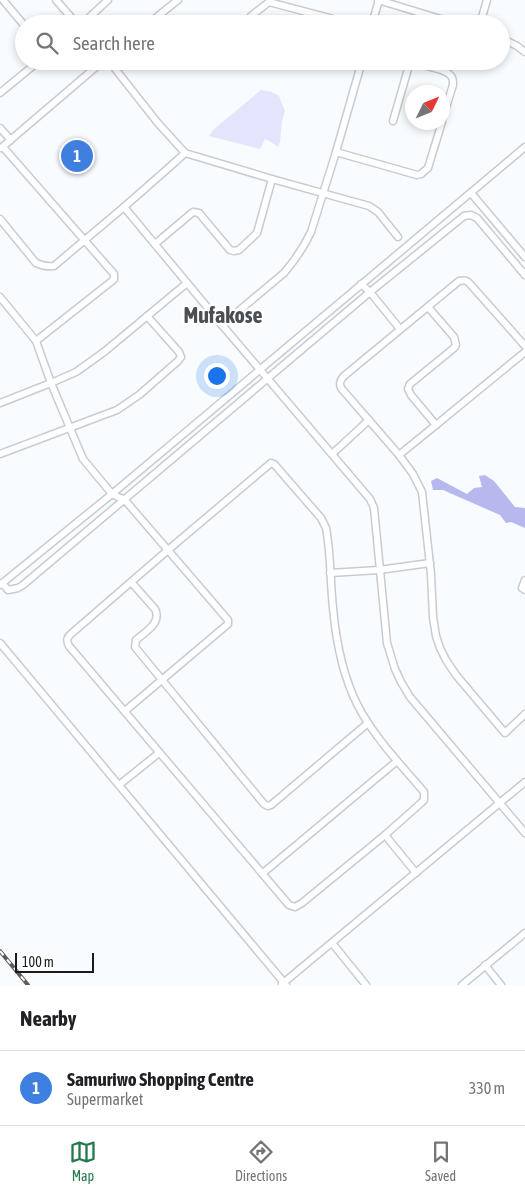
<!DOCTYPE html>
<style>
body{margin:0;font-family:"Asap Condensed",sans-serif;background:#f2f2f2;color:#202124}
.compass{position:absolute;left:405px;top:85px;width:45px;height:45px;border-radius:50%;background:#fff;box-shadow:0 2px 8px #0003;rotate:47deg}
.scale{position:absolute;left:15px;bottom:12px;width:79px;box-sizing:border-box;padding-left:5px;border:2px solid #191b1d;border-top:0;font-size:14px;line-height:18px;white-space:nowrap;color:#191b1d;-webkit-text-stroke:4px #fff;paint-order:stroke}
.you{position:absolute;left:216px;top:375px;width:18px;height:18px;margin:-12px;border:4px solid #fff;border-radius:50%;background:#1a73e8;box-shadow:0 0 0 8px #1a73e833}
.badge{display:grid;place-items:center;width:32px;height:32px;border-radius:50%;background:#227a4e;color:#fff;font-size:16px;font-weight:700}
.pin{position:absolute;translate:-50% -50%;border:2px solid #fff;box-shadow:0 1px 5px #0006}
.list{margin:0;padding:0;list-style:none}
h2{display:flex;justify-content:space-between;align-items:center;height:65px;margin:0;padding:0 20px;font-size:21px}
h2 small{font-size:16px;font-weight:400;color:#757577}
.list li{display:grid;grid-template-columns:32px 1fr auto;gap:15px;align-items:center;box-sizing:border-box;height:75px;padding:0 20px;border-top:1px solid #e0e0e0}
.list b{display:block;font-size:19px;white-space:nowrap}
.list p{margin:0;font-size:16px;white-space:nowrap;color:#757577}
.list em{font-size:16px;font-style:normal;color:#757577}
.icon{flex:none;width:28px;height:28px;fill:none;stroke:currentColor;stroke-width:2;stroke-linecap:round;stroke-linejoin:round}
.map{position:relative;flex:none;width:525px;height:985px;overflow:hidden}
.search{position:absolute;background:#fff;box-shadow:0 2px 8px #0003;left:15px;right:15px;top:15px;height:55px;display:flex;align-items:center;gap:12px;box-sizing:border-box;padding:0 18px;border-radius:28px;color:#757577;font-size:19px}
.sheet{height:140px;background:#fff}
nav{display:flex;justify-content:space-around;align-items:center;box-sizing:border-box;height:70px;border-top:1px solid #e0e0e0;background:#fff;font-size:14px;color:#757577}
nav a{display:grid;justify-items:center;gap:2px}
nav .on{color:#227a4e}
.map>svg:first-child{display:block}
.green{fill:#e4e5fc}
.forest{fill:#b7b9ee}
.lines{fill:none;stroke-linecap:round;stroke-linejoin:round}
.minor-casing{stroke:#c6ccd2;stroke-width:9}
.minor{stroke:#fff;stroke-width:6}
.rail-casing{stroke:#5a5c5e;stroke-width:4}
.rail{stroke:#fff;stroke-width:2;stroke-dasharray:5.5;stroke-linecap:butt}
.labels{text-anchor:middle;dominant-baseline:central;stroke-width:5;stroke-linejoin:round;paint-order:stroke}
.district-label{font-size:22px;font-weight:bold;fill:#4a4f54;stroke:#fff}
</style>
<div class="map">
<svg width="525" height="985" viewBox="0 0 525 985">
<rect width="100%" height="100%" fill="#f9fcfe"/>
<!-- green -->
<polygon class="green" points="261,90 272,92 279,96 285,111 282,121 280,142 278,147 271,142 265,139 260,149 209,136 213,130"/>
<!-- forest -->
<polygon class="forest" points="485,475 494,481 515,507 525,508 525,528 511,522 506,523 500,515 443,490 433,490 431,481 437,478 467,494 474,488 482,487 479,476"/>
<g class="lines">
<!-- minor casing -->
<g class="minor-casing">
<g id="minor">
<polyline points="3,0 24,25"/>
<polyline points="56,0 77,24"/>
<polyline points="378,0 457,24"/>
<polyline points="251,16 269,2 352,24"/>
<polyline points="82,24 108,0"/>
<polyline points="148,24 178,0"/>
<polyline points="372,24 379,0"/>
<polyline points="480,24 487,0"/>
<polyline points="501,38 517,46 525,52"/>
<polyline points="109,61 157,122 185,153 272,179 369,206 378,212 398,237"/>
<path d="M406,61C416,64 442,68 449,74C453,77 453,80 453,85L442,120"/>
<polyline points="0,93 39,61"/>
<polyline points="393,121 410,62"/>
<polyline points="0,128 11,140"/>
<polyline points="3,147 114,274 114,279 112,281 36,341"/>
<polyline points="1,148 103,61"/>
<polyline points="336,152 417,175 421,174 428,168 442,122"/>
<polyline points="471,193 525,257"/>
<polyline points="124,207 222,325 370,499 374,508 387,643 395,669 401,682 410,697 525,833"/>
<path d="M0,219L36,263C43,266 47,267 54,266L124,207L173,164L185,153"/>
<polyline points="155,244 193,212 199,213 230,250 234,251 239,250 257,233 272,179"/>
<polyline points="361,284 370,292 400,329"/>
<polyline points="0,297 36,341 51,383 83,459 112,494 118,497 124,499 228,620 228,624 125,711"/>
<path d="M222,325L284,273C295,260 304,247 311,232L336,152L362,61"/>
<path d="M525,346L470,284C467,280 464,280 459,281L344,376C340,380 339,383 341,388L399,455L413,474L422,492L431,574L433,617L436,636L440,648L446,660L456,675L505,733L525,714"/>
<polyline points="0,403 51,383 76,372 104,352 187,283"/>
<polyline points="436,425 525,352"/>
<polyline points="0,454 117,410 139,395 178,361 181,357 179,352 147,316"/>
<polyline points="332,454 369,420"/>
<polyline points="399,455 436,425 411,395 408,389 410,384 454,348 456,345 454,337 428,307"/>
<path d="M271,463L274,464L321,518L326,528C331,554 330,581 333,608C336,641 342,674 357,704C373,736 401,765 424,792V800L421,803L385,835L302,903L295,907L289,905L69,646C66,640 67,637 72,633L168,550Z"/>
<polyline points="330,573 379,570 430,563"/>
<polyline points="525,580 522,588 525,590"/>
<path d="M131,582L155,609C162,623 145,632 136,640L135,647L264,804L268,806L271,805L368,723"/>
<polyline points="2,583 8,590 18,588 23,585 370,292 464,216 471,215 477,218 525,275"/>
<polyline points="0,585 112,494 525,147"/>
<polyline points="0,643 286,985"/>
<polyline points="119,785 159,753"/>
<polyline points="385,835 416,873"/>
<polyline points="263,873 397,761"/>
<polyline points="332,943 366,985"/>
<polyline points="485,965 501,985"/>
<polyline points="282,984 525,782"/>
<polyline points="462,985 525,933"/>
</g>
</g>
<!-- minor -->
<use href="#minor" class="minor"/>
<!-- rail casing -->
<g class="rail-casing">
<polyline id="rail" points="0,951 28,985"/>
</g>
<!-- rail -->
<use href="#rail" class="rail"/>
</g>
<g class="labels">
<!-- district labels -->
<g class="district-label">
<text x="223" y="315">Mufakose</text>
</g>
</g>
</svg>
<svg class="compass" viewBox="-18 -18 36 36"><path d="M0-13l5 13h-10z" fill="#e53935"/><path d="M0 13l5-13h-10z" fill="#757577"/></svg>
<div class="scale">100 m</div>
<div class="you"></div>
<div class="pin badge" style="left:77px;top:156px;background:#3f7fe0">1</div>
<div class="search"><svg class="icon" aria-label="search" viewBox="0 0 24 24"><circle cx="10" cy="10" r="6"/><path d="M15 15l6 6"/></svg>Search here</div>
</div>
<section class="sheet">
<h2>Nearby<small></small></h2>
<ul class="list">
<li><span class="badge" style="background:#3f7fe0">1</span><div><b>Samuriwo Shopping Centre</b><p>Supermarket</p></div><em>330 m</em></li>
</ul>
</section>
<nav>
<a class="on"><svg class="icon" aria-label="map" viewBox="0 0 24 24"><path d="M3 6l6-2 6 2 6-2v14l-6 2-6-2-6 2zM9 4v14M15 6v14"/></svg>Map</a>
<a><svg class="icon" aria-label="directions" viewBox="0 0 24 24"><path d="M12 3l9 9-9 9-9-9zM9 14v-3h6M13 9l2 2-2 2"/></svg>Directions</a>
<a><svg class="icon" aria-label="saved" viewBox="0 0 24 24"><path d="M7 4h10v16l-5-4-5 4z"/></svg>Saved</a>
</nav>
